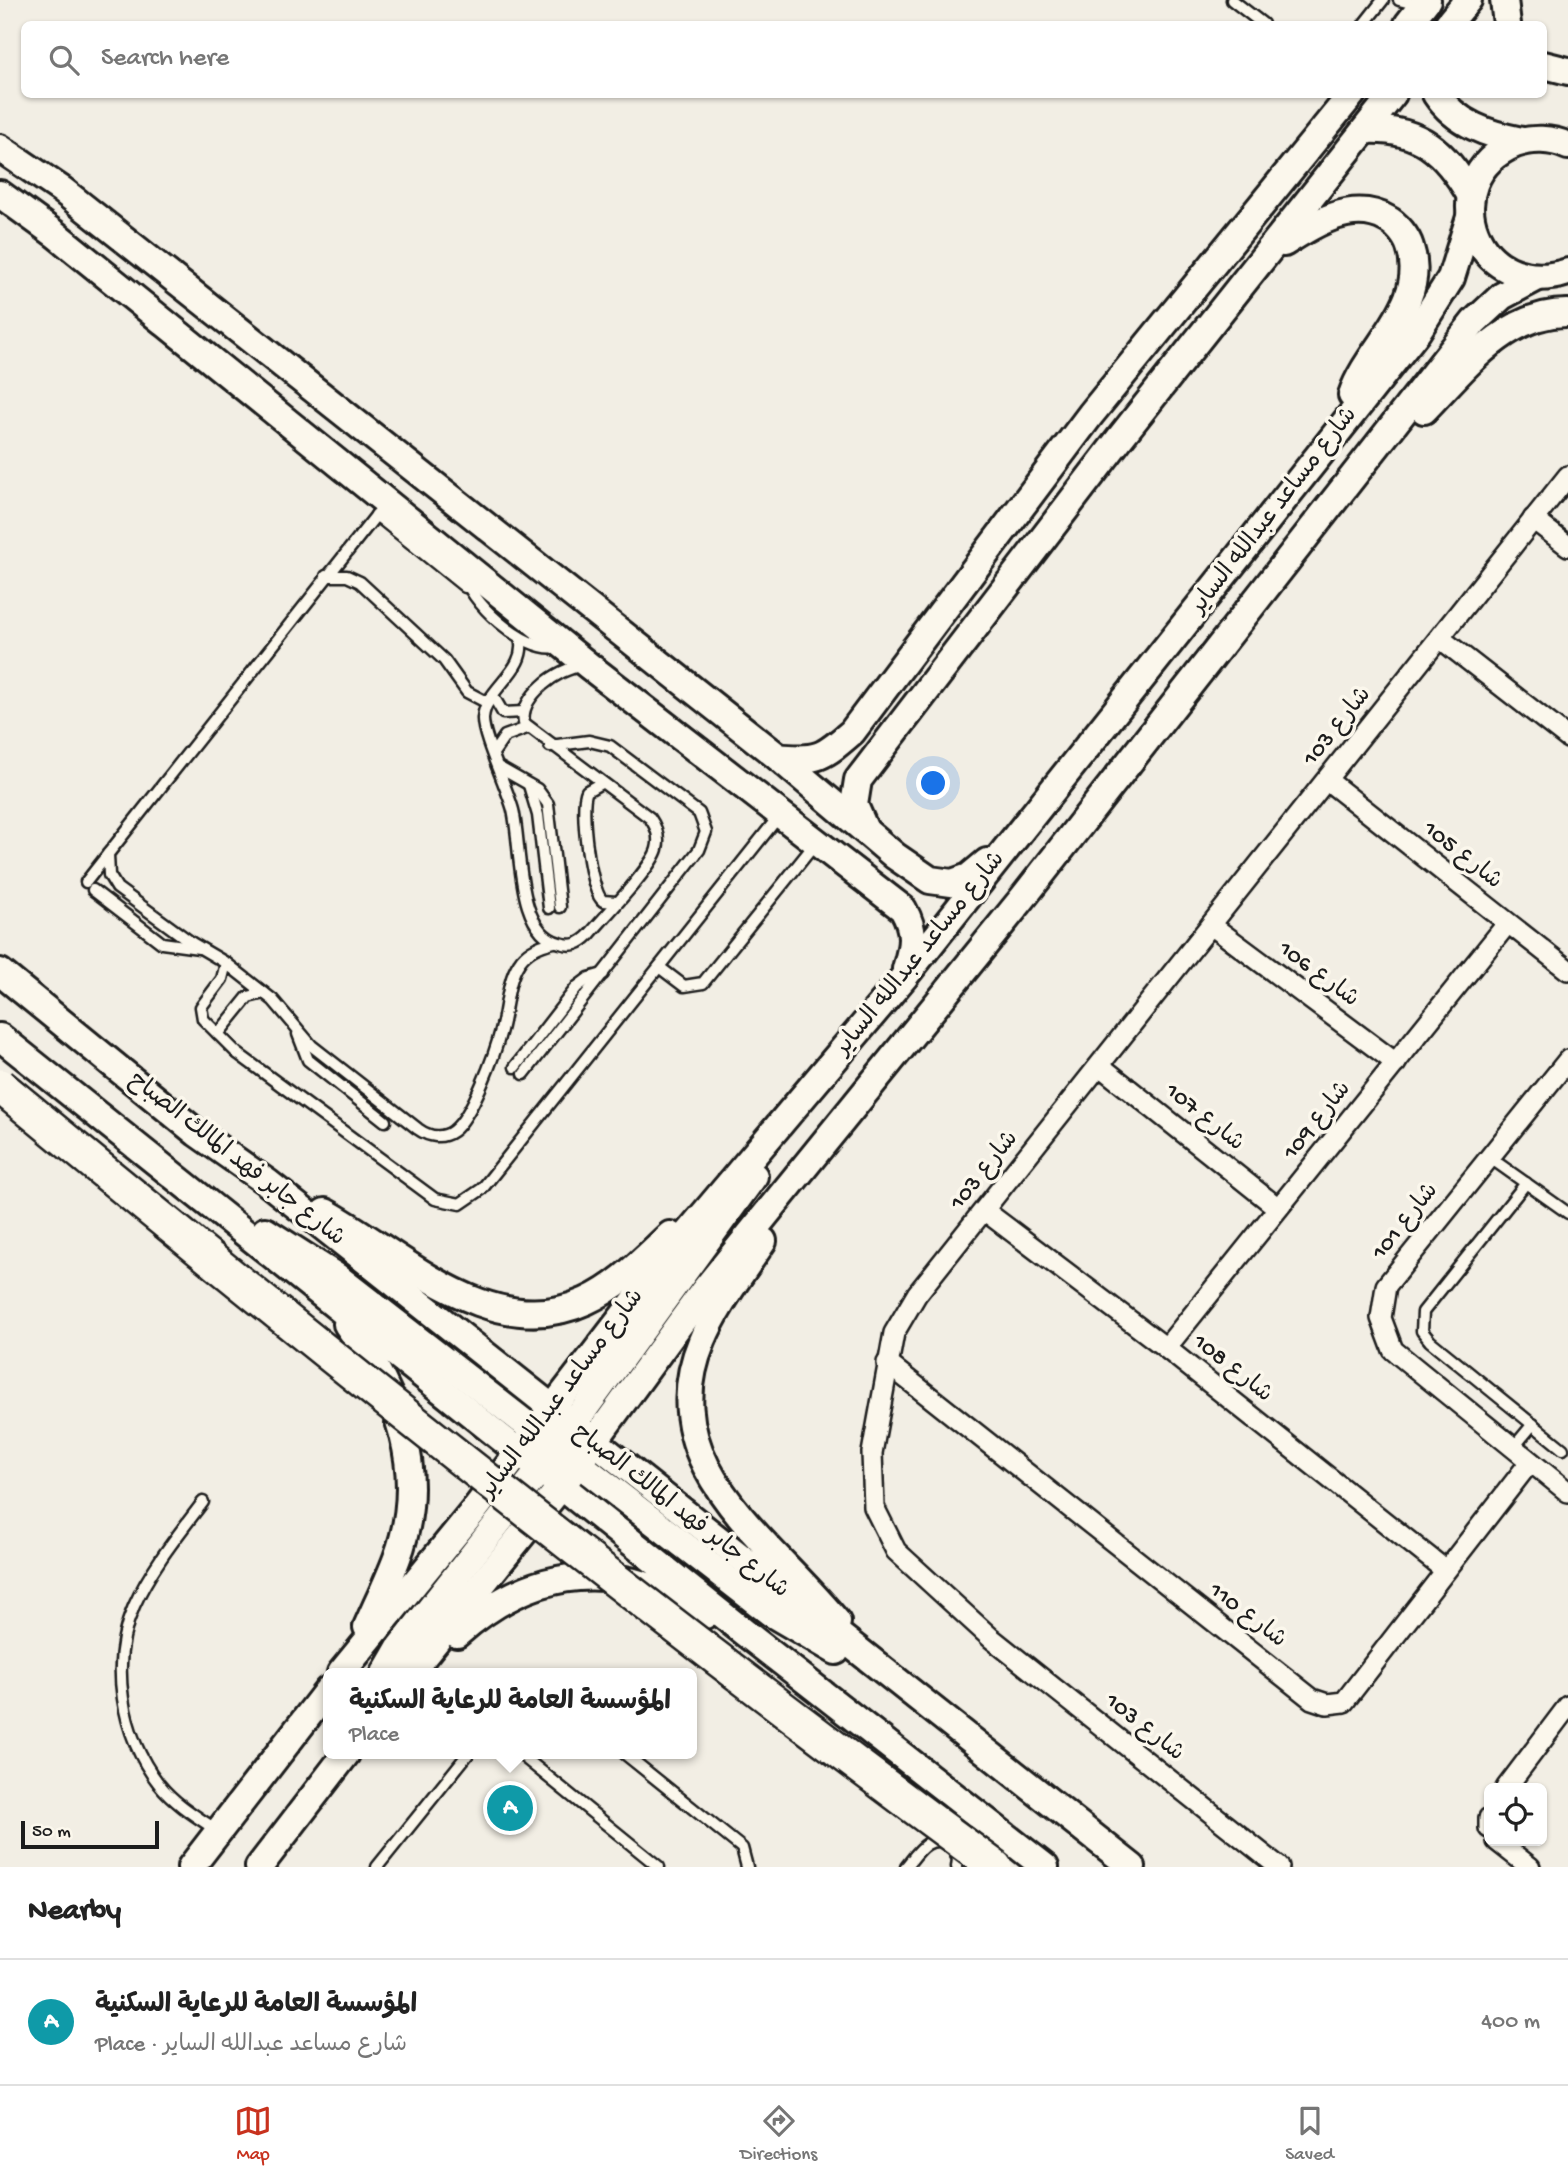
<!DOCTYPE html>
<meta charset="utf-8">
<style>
body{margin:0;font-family:"Gochi Hand","Playpen Sans Arabic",sans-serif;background:#f6f6f6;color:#222}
.controls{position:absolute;right:21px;bottom:21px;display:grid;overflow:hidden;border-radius:10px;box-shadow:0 2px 5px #0004}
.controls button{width:63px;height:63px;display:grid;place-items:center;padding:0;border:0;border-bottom:2px solid #e0e0e0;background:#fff;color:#222;font:35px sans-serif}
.scale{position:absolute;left:21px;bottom:18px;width:138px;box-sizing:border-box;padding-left:7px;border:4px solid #1c1c1c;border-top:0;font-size:19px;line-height:24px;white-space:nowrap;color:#1c1c1c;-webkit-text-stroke:5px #fbf7ec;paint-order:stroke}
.you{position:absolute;left:934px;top:784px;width:24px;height:24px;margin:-18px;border:5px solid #fff;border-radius:50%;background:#1a73e8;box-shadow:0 0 0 10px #1a73e833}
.badge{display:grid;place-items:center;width:46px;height:46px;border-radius:50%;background:#c8321e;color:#fff;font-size:23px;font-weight:700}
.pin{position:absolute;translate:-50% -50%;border:4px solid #fff;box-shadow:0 2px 7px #0006}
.popup{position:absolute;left:323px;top:1668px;width:374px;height:91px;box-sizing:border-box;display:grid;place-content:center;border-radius:10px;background:#fff;filter:drop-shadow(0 2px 5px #0005);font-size:23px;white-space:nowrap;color:#767676}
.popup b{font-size:26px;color:#222}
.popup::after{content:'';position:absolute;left:50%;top:100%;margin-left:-14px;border:14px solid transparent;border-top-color:#fff}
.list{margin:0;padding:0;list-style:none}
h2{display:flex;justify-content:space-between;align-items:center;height:91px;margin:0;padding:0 28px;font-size:30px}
h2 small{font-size:23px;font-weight:400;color:#767676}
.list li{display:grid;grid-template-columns:46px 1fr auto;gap:21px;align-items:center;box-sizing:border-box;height:126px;padding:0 28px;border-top:2px solid #e0e0e0}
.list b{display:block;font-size:26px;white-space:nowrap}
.list p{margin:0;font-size:23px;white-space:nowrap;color:#767676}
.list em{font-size:23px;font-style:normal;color:#767676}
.icon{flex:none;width:38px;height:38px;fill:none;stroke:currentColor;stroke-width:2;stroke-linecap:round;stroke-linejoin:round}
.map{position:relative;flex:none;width:1568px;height:1867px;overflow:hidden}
.search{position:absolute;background:#fff;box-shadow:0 2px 5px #0004;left:21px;right:21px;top:21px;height:77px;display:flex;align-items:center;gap:18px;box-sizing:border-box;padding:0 24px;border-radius:10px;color:#767676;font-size:26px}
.sheet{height:217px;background:#fff}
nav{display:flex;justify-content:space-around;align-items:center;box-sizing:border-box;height:98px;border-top:2px solid #e0e0e0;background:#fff;font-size:19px;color:#767676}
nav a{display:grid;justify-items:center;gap:4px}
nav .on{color:#c8321e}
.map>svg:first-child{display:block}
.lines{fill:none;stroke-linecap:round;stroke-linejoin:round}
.lane-casing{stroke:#1c1c1c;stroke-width:15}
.street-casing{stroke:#1c1c1c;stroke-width:24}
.secondary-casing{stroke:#1c1c1c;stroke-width:32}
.lane{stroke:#fbf7ec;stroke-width:10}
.street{stroke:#fbf7ec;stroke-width:19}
.secondary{stroke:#fbf7ec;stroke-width:26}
.highway-bridge-casing{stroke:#1c1c1c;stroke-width:38;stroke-linecap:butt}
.highway-bridge{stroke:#fbf7ec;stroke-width:33}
.labels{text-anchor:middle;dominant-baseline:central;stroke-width:7;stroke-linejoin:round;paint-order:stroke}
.street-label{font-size:24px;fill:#1c1c1c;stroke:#fbf7ec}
</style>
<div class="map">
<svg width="1568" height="1867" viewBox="0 0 1568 1867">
<rect width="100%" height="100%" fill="#f2eee4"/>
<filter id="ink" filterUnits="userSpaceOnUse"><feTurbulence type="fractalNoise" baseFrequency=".0143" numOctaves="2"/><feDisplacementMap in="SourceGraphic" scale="14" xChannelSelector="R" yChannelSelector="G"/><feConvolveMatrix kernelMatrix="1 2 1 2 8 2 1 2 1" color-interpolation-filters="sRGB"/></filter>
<g filter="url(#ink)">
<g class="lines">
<!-- lane casing -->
<g class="lane-casing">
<g id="lane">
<polyline points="1232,0 1263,24"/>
<polyline points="1399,0 1419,5"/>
<polyline points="1364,24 1383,0"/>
<path d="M385,504L108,854L109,875L117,888L192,943L226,963L273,1000L312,1046L418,1129C429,1137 442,1139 453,1131C472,1117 495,1054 501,1030C507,1009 507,981 519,963C527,950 540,945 554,942"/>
<polyline points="376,515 465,587"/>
<path d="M462,570C468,601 524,653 557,647"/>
<polyline points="326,576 347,576 360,582 444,660 467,692 488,703"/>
<path d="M520,638C529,670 485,688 483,718C482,736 507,787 513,810C522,847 515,932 560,943C572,947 580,944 589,935C604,917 652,868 657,849C660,837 657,828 650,818L524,723C519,697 558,668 582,666"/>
<polyline points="493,696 503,713 524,712"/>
<polyline points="494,752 505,736 527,728"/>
<polyline points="500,768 537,789 548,804 560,907"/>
<path d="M601,783L587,791C579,805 590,892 603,901L616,902"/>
<polyline points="529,785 538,815 549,908"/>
<polyline points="86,882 108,854"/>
<polyline points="93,890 162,943 199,948"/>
<polyline points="226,963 222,979 201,1007 203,1019 237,1053 435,1199 460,1204 482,1189 779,816"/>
<polyline points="659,967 684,986 703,983 815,844"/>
<polyline points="218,1034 248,997 264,993"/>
<polyline points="298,1034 308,1060 385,1121"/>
<polyline points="515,1067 577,987 589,978 603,974"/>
<polyline points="524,1074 699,850 706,832 699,813 610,746 589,741 550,746"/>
<polyline points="1489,1157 1568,1213"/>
<polyline points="1526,1183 1423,1312 1422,1331 1430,1341 1563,1449"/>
<polyline points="1513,1448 1533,1424"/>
<path d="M203,1502C178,1535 151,1568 134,1606C109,1663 121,1735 159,1784C175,1804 197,1817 218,1831"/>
<polyline points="520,1754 659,1867"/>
<polyline points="625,1754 742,1848 747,1867"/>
<polyline points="377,1867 468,1754"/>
<path d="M906,1867C919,1851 928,1834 950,1844L958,1859L957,1867"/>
</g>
</g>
<!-- street casing -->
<g class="street-casing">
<g id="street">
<polyline points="1533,519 1568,546"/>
<polyline points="1441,639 1568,738"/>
<polyline points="1327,780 1568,970"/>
<polyline points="1211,925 1396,1063"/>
<polyline points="1568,1060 1386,1286 1381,1318 1393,1350 1568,1492"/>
<polyline points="1100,1066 1278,1208"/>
<polyline points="985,1211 1166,1348 1445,1570"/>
<polyline points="1166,1348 1507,924"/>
<polyline points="887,1363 1312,1699 1327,1704 1344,1702 1530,1462"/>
<polyline points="1506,1788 1568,1706"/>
<polyline points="1489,1818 1489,1828"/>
<polyline points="1497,1841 1530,1867"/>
<polyline points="1279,1867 991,1638 896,1551 874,1507 872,1453 894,1333 917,1294 1568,476"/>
</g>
</g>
<!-- secondary casing -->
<g class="secondary-casing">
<g id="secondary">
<polyline points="1504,0 1507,24"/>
<polyline points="1408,24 1427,0"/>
<polyline points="1448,24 1468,0"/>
<polyline points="1544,65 1568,71"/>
<path d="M1436,94C1456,124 1489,135 1522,141"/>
<path d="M1365,130C1419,127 1445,151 1471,196"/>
<path d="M1568,146C1552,138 1531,138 1515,144C1430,180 1476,302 1568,272"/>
<polyline points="0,148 62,190 778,757 895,856 930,880 952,883 969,877 987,862"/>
<path d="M0,194L55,234L589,666L903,909C916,932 913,945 906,969"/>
<path d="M1284,243C1313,224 1353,199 1387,219C1397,224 1407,237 1410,247C1429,304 1369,345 1352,395"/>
<path d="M1424,410C1463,370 1506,312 1568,313"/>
<path d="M778,757C817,762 823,757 852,732L1091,414L1352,94"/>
<polyline points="865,830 854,805 858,780 1120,438 1393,94"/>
<polyline points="0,972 197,1133 268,1183 1132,1867"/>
<polyline points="0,1037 745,1633 1045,1867"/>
<path d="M325,1212C402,1254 491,1345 586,1301C619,1286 644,1259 670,1235"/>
<polyline points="265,1231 337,1277 535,1431 559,1440 593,1442"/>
<path d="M763,1241C742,1273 716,1306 702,1341C650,1465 770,1539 837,1622"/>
<path d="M347,1324C398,1394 429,1472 397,1558C388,1582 377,1604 367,1627"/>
<polyline points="567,1441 572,1426 754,1176"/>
<polyline points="563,1457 578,1463 771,1613 836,1651"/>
<path d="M457,1634C512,1585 576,1562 648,1586C668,1593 686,1606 705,1615"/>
<polyline points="341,1673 472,1513 677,1246 905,976 1417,332 1451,278 1470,217"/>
<polyline points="385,1673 400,1647 542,1467 548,1453"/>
<polyline points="410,1673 563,1484 703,1292 1022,899 1474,322 1502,296 1536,278"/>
<polyline points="191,1867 328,1690"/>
<polyline points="259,1867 346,1754"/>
</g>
</g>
<!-- lane -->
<use href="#lane" class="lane"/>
<!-- street -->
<use href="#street" class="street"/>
<!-- secondary -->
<use href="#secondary" class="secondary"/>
<!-- highway-bridge casing -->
<g class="highway-bridge-casing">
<path id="highway-bridge" d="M0,1086C325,1355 655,1617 995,1867"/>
</g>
<!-- highway-bridge -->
<use href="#highway-bridge" class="highway-bridge"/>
</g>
</g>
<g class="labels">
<!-- street labels -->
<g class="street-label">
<text transform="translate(1275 511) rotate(-52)">شارع مساعد عبدالله الساير</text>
<text transform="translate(1338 727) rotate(-51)">شارع 103</text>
<text transform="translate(1462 856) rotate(39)">شارع 105</text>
<text transform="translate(921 954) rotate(-51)">شارع مساعد عبدالله الساير</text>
<text transform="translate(1318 975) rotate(37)">شارع 106</text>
<text transform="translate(1204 1118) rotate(39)">شارع 107</text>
<text transform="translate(1318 1121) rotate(-51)">شارع 109</text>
<text transform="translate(236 1160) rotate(38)">شارع جابر فهد المالك الصباح</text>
<text transform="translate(985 1171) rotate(-51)">شارع 103</text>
<text transform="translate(1406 1222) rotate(-51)">شارع 101</text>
<text transform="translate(1232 1369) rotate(39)">شارع 108</text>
<text transform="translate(563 1394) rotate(-53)">شارع مساعد عبدالله الساير</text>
<text transform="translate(680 1512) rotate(38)">شارع جابر فهد المالك الصباح</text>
<text transform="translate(1247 1616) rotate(38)">شارع 110</text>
<text transform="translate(1144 1728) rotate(39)">شارع 103</text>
</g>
</g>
</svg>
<div class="controls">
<button><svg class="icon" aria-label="locate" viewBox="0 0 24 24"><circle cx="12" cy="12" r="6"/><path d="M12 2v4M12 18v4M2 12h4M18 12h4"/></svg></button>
</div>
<div class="scale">50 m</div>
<div class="you"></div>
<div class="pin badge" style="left:510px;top:1808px;background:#0f9aa8">A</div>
<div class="popup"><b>المؤسسة العامة للرعاية السكنية</b>Place</div>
<div class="search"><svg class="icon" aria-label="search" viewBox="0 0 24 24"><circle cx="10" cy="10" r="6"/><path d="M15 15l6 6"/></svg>Search here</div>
</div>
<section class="sheet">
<h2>Nearby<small></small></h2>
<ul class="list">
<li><span class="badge" style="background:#0f9aa8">A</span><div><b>المؤسسة العامة للرعاية السكنية</b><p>Place · شارع مساعد عبدالله الساير</p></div><em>400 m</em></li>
</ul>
</section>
<nav>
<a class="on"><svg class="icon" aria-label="map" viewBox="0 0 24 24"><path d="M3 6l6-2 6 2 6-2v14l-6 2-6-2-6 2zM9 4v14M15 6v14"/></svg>Map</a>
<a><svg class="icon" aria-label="directions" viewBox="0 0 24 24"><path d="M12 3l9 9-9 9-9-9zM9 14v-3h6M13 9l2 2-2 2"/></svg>Directions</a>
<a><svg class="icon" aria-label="saved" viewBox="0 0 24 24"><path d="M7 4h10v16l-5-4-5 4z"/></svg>Saved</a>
</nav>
